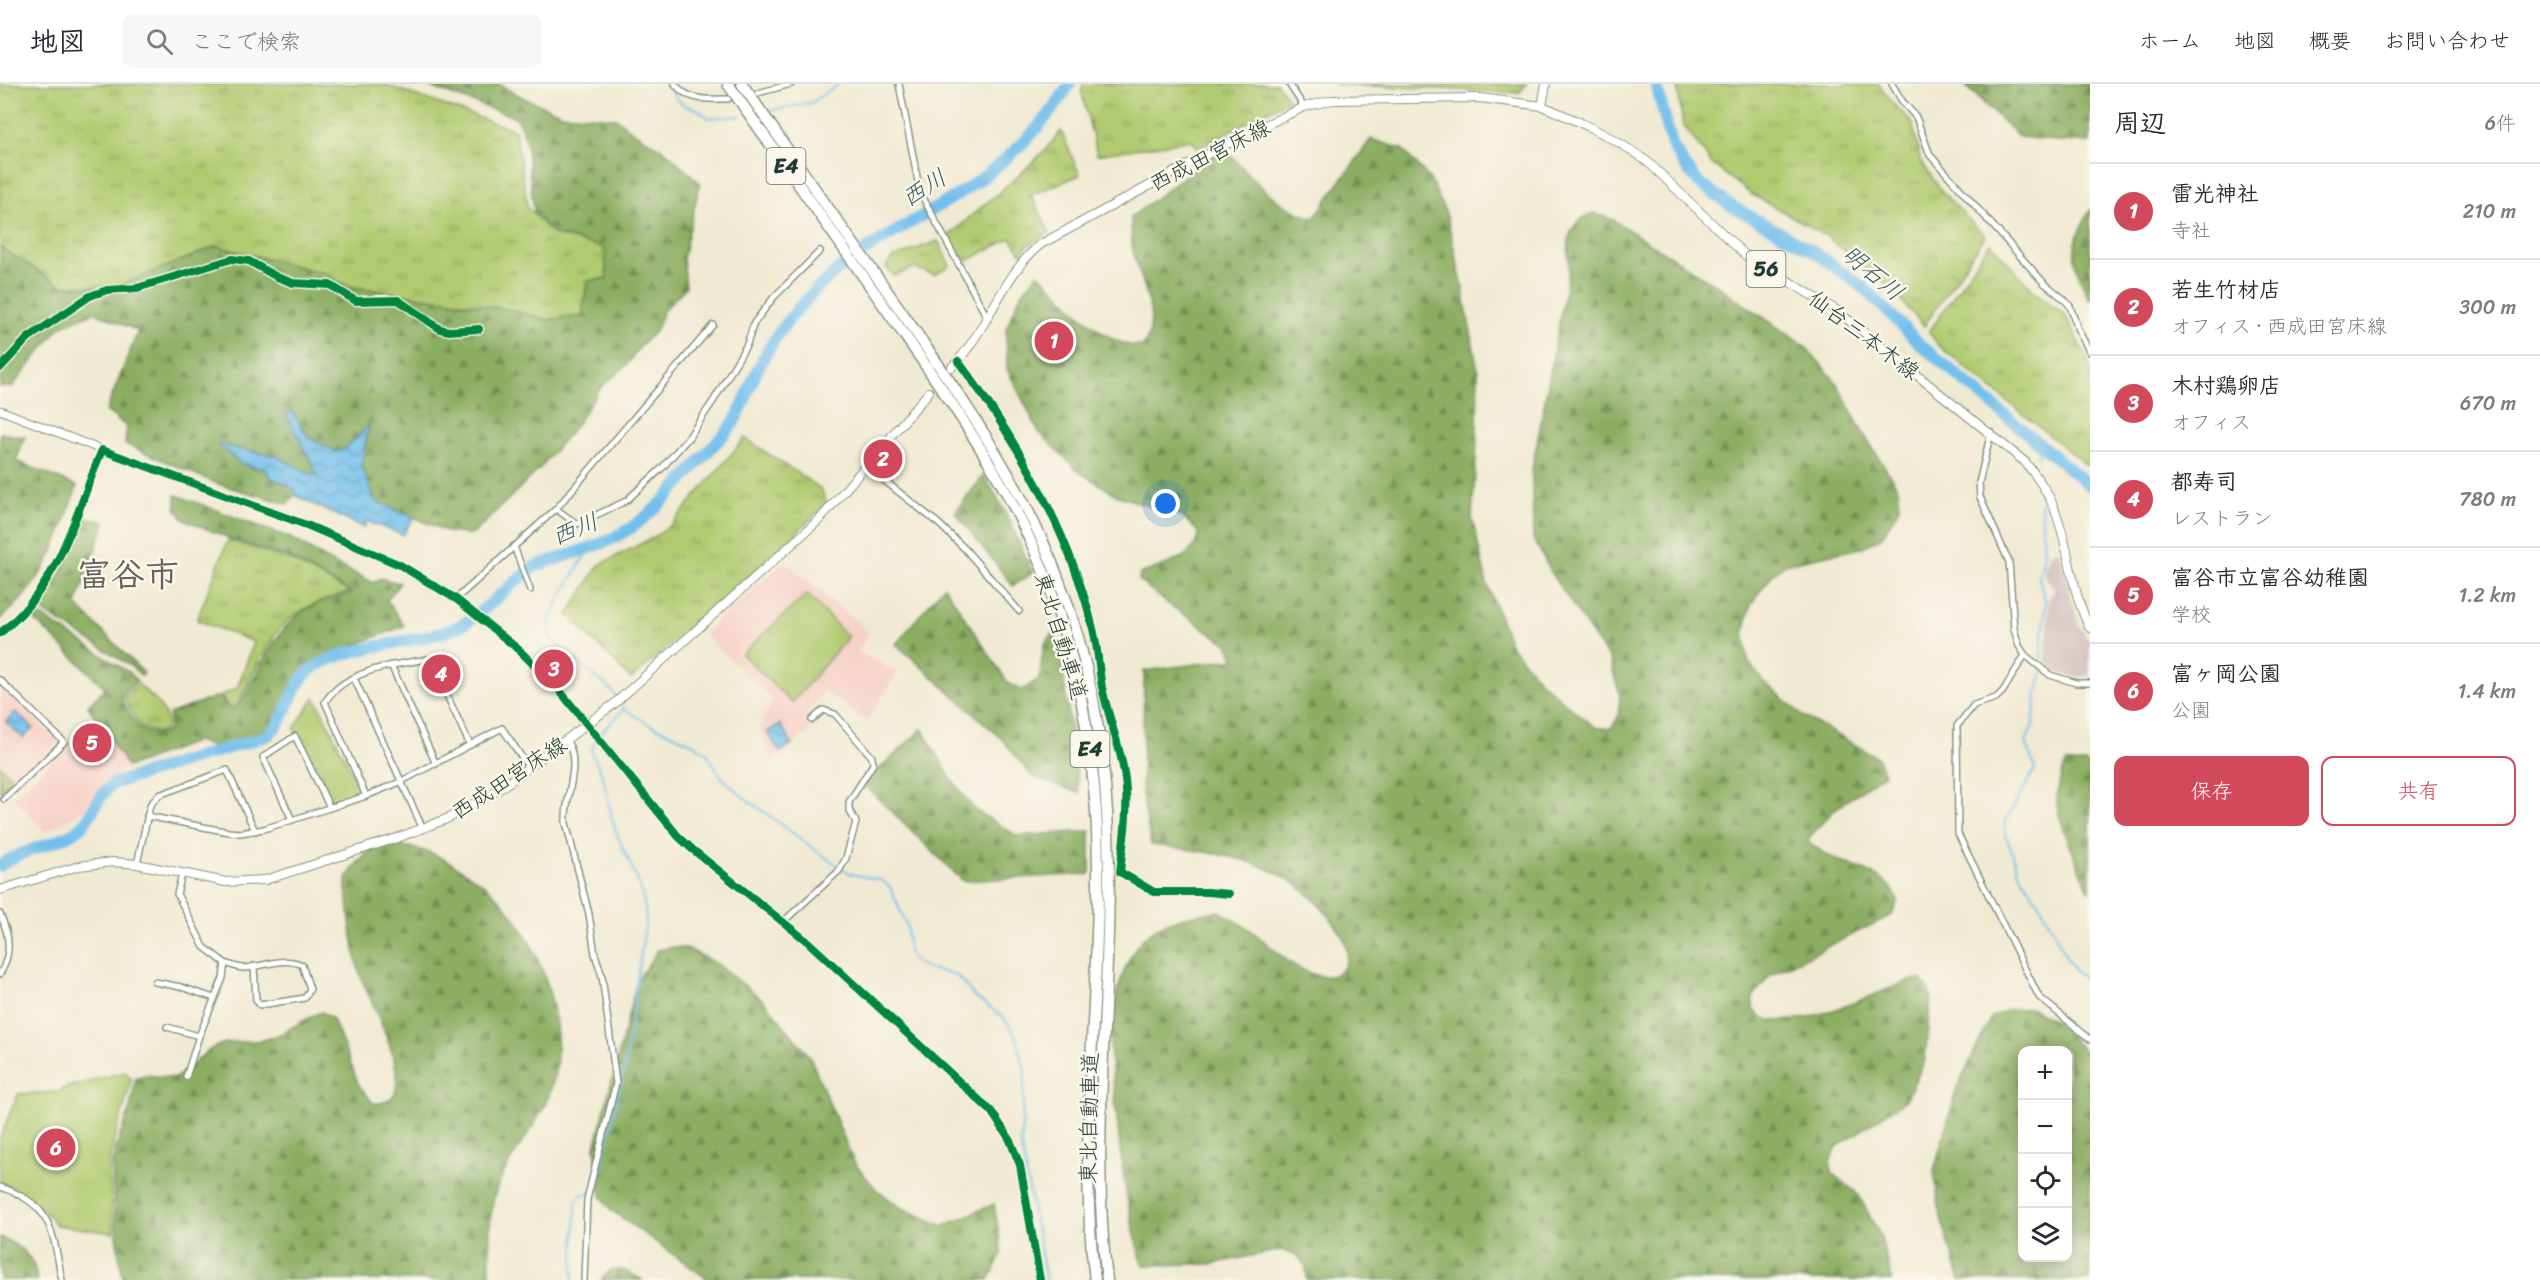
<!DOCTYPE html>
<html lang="ja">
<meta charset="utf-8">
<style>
body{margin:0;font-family:Sriracha,"Klee One",sans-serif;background:#f7f7f7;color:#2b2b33}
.controls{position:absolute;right:18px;bottom:18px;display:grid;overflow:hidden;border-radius:12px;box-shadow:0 3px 15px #0003}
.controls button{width:54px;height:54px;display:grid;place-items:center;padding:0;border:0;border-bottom:2px solid #e1e1e2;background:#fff;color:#2b2b33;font:30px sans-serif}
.you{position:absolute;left:1166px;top:420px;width:21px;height:21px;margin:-15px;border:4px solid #fff;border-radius:50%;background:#1a73e8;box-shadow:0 0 0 9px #1a73e833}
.badge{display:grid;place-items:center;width:39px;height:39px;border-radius:50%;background:#d1495b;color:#fff;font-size:20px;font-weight:700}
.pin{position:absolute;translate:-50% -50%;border:3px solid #fff;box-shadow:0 2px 6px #0006}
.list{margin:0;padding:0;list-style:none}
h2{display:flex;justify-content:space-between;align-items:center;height:78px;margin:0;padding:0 24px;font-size:26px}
h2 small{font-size:20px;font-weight:400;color:#7c7c81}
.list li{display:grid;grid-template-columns:39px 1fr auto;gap:18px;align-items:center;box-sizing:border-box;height:96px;padding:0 24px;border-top:2px solid #e1e1e2}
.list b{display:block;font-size:22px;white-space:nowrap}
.list p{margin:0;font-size:20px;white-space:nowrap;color:#7c7c81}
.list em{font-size:20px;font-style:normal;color:#7c7c81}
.actions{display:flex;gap:12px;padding:18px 24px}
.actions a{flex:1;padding:14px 0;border:2px solid #d1495b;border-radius:12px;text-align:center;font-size:21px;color:#d1495b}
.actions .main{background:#d1495b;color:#fff}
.icon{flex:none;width:33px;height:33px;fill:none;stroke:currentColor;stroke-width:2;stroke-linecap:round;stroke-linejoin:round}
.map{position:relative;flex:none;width:2090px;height:1196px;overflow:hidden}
header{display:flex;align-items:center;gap:36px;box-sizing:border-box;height:84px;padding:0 30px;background:#fff;border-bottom:2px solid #e1e1e2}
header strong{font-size:28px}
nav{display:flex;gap:33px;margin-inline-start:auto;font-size:21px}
.search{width:420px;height:54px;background:#f7f7f7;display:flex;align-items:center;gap:15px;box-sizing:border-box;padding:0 21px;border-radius:12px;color:#7c7c81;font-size:22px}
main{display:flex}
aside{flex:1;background:#fff}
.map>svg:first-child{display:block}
.built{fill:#f7d1c6}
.industrial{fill:#d2bfbf}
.grass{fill:url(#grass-tufts);stroke:#688452;stroke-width:1.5}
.forest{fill:url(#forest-firs);stroke:#56764b;stroke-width:1.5;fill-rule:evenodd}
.park{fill:#b1ca70;stroke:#688452;stroke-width:1.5}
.water{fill:url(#water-waves);stroke:#487e90;stroke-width:1.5}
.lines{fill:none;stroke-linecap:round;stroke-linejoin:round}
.stream{stroke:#72bfec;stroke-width:2}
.river{stroke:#72bfec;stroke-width:12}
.minor-casing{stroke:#889483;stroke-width:8}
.tertiary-casing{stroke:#889483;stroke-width:9}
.secondary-casing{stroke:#889483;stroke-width:10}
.primary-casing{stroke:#889483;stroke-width:10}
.motorway-casing{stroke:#889483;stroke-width:13}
.minor{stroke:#fff;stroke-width:5}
.tertiary{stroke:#fff;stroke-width:7}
.secondary{stroke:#fff;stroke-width:8}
.primary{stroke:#fff;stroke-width:8}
.motorway{stroke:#fff;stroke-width:10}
.cycleway-casing{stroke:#fbf7ec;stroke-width:11}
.cycleway{stroke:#00873e;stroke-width:8}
.labels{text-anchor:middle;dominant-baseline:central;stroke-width:5;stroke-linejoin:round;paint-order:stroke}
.shield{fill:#fbf7ec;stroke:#61756b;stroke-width:1.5}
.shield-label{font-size:21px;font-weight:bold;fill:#1f3d34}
.street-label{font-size:22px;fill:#1f3d34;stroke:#fbf7ec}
.water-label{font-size:24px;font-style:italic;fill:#345e62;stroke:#fbf7ec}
.town-label{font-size:34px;font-weight:bold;fill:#63635c;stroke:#fbf7ec}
</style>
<header>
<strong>地図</strong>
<div class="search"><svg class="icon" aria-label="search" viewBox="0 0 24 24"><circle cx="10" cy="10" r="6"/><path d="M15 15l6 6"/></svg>ここで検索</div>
<nav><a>ホーム</a><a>地図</a><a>概要</a><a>お問い合わせ</a></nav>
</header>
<main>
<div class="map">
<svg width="2090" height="1196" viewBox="0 0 2090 1196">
<defs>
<pattern id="grass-tufts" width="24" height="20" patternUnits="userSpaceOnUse" patternTransform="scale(1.5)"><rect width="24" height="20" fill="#b1ca70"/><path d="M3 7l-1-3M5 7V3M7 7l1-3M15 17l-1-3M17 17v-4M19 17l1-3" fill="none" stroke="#8fa55d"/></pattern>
<pattern id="forest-firs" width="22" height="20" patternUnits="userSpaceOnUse" patternTransform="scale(1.5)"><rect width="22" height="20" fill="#8cae62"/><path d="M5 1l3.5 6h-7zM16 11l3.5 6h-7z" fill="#728f52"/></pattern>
<pattern id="water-waves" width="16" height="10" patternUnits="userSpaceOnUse" patternTransform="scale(1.5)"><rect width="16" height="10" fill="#72bfec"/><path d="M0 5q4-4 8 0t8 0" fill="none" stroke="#5d9cc0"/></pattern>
</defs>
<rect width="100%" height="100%" fill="#fbf7ec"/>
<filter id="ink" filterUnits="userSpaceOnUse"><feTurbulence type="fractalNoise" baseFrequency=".0167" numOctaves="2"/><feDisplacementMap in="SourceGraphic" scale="12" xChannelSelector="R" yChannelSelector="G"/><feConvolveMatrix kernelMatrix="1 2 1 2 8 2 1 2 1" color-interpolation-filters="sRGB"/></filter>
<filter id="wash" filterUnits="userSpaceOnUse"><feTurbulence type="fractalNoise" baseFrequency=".008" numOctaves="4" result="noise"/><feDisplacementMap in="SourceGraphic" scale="24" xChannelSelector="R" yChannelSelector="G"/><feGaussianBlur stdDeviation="1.35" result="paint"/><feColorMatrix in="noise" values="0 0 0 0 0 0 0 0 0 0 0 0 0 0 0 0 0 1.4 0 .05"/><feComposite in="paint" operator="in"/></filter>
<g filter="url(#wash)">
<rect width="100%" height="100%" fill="#f1ead2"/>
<!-- built -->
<g class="built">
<polygon points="785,477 870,549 857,567 898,588 866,638 824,606 805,633 811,646 772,680 759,644 773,615 703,550"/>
<polygon points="0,603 59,658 0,715"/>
<polygon points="97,635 128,683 104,699 92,718 81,728 45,748 13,713"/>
</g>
<!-- industrial -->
<polygon class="industrial" points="2059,466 2078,539 2090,559 2090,592 2078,593 2062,591 2046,578 2049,516 2055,505 2046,493 2044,485 2051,469"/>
<!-- grass -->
<g class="grass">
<polygon points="0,0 383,0 515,46 528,124 552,150 604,163 607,195 587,197 582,232 547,236 513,226 346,202 324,189 216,162 117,203 62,202 0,163"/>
<polygon points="1084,0 1277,0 1289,16 1198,64 1192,56 1097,71 1081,5"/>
<polygon points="1334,0 1527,0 1519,9"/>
<polygon points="1677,0 1879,0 1895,22 1912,38 1921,78 1943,109 1985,152 1924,242 1890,204 1825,151 1753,111 1713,81 1683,41"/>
<path d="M1061,47L1080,91L1031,111L1050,149L1028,161L1021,169L1011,154L963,179L947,154C986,116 1026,91 1061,47Z"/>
<polygon points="938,157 950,182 935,191 914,184 894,192 886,183 892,174"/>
<polygon points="1990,159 2035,208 2065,231 2090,281 2090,384 1939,262 1929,248"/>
<polygon points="745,354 821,405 827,419 786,459 631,595 568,531 599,481 654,453 672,440"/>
<path d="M228,456L290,476L350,508C274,527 272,556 238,619L231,624L220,612L237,604L254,558L197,536Z"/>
<path d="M138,600C152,613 165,622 168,642L163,648C138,649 135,634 124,614Z"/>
</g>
<!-- forest -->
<g class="forest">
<polygon points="422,0 499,0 524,14 562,30 616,34 635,49 664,66 700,99 683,174 686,203 663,227 655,248 642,260 626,282 601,303 576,341 541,383 472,451 448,448 375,417 361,382 369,342 345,365 336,368 308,353 292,327 286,330 319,391 308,389 276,372 217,360 242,380 267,386 270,393 294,404 294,411 288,420 218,400 125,360 127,343 106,327 138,247 95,228 60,243 12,303 0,303 0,163 62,202 117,203 216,162 324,189 346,202 513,226 547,236 582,232 587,197 607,194 604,164 554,149 534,129 526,56 517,34"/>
<polygon points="1964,0 2090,0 2090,58 2055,57 2019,53"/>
<path d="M1371,55L1402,65L1430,95L1446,129L1461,195L1478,287L1477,359L1472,434L1487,500L1511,562L1540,597L1578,630L1597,644H1611L1618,634L1620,612L1610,576L1555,495L1533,454L1532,386L1569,185C1568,159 1564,140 1594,129L1613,136L1719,203L1805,262L1836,298L1863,349L1898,404L1900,423L1881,454L1861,464L1785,480L1773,490L1751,520L1744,548L1748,577L1763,597L1803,632L1877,673L1884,690L1834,726L1807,756C1815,762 1822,769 1831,773C1854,784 1889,790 1898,816L1892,831L1770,891L1753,913V925C1756,928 1759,933 1763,934C1797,947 1875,910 1908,897L1919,895L1924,899L1931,911L1925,976L1906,1016L1837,1063L1830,1078L1833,1090L1858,1110L1880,1151L1892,1196H1307L1306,1183L1297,1171L1281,1166L1212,1180L1143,1181C1125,1125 1120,1065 1114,1006C1113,989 1109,969 1110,952C1111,926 1121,887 1135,865C1153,837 1189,831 1219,827C1231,834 1243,841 1254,849C1273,863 1287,881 1310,889C1334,898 1354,886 1345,859C1339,839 1306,805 1288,795C1247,771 1196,766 1151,761L1142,710L1144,587L1235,575L1227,560L1168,520L1139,496L1140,490C1161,481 1197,476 1198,448L1182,432L1118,412L1079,388L1039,348L1007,285L1006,245L1021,211L1038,189C1063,213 1105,265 1143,262C1163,233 1139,196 1133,166C1131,155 1132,144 1131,133L1223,63C1249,90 1276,125 1314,134Z"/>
<path d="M2090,126V217C2072,177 2067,166 2090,126Z"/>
<path d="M0,349L25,353L16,377L77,402C58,457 47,497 0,535Z"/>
<polygon points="984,391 1007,431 1033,489 1013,502 955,428"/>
<path d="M176,411L293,455L333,479L374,499L380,494L400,499L387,516L404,542L314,577L296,596L285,623L274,642L253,653L213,663L197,657L128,683L88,622L105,604L33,534L38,530L130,589L137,597L122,612V616C134,637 136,651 164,650L170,644L169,630L215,613L220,614L231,626L240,620C262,582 274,541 316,520C327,515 341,513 352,509L290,474L231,455L183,435L176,424Z"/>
<polygon points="84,433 105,438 76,521 144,589 142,592 128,580 42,527 38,521 62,487"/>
<polygon points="944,502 1008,599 1022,606 1039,595 1044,561 1054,548 1063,588 1079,709 1032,692 1001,654 896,560"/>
<polygon points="922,645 951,695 975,726 1017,752 1090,747 1090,790 963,797 863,700"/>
<path d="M2066,679H2086L2090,682V809C2082,789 2056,734 2057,716C2057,703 2061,691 2066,679Z"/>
<path d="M395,760C407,763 419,765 431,769C442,773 479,796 489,805C538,849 572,941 551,1005C541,1039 511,1068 498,1101C487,1128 490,1167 490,1196H123L116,1152L112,1075L130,1024L136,994L143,991L175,994C190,985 201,970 216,962C232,955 246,959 262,956C285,952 301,935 322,928L333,935L359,1001L373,1019C430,1024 369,916 361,893C353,868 350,842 348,816C347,811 345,803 346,798C349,785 365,771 374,762Z"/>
<polygon points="672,863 686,864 717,880 763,916 810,973 855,1080 876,1105 900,1123 943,1142 994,1120 1002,1169 989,1196 709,1196 611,1126 601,1112 595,1063 637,897 658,866"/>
<path d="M2032,924L2056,938L2090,973V1196H1960L1940,1130L1934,1086L1957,1004L1991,933L2009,926ZM2022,966H2068V1174H2022Z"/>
<path d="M0,1153C20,1162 35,1172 37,1196H0Z"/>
<polygon points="611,1186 623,1186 643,1196 601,1196"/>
</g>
<!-- park -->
<g class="park">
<polygon points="807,510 848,553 792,619 742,570"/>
<polygon points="315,613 361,707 360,711 330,721 294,644"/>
<polygon points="0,682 12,694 0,708"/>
<path d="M125,988L132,995L109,1074L113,1149L56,1141C39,1118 25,1109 0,1098V1054L18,1010L60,1008L64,1004Z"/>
</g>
<!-- water -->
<g class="water">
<polygon points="292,327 308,353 336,368 345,365 369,341 361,382 375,417 414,433 403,451 366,437 364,444 294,411 294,404 270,393 267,386 242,380 216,360 276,372 308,389 318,391 286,330"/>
<polygon points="15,628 33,644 23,654 6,638"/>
<polygon points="780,640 792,660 780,668 767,648"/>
</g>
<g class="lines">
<!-- stream -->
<g class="stream">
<polyline points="667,0 675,13 685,22 697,25 709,34 740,32"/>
<polyline points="769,27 811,19 839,0"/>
<polyline points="2038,374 2041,361"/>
<polyline points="2041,418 2044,470 2039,495 2046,519 2041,569 2042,593 2037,609 2033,641 2026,658 2035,685 2005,738 2005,749 2020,790 2042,824 2067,874 2075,887 2090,899"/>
<path d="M587,467C578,487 550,524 549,542C548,549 551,554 555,559L609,604L617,613"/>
<polyline points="620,618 624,625 651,641 694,660 706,668 722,694 741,711 828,775 851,790 881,796 890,803 907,842 908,863 912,875 924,883 957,892 975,913 1002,932 1008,939 1017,955 1025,988 1021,1061 1046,1196"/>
<polyline points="599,651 624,625"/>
<path d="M573,1196L576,1118L581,1111L594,1109L597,1103L626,976L646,834C643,795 628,781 616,747C610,731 608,714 604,697C601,686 596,678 591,668L596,655"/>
</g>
<!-- river -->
<g class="river">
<polyline points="1656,0 1672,61 1684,81 1699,99 1730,121 1813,167 1863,203 1921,261 2090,402"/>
<path d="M0,782C21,766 50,762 73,749C93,737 96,711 115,699L267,652C291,633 289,599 315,583C353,560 409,561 450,546C478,536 496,512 519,495C524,491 530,484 536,482C571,469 609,462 639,438C665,418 686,392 707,369C715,359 725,351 732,341C744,324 748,305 757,287C773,251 803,216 833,190C874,156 921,135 965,106C1009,77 1042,44 1070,0"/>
</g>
</g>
</g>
<g filter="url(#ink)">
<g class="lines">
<!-- minor casing -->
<g class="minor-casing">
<g id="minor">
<path d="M675,0C689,18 707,15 728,15"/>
<polyline points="899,0 920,108 988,235"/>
<polyline points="1289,0 1304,23"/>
<polyline points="1892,0 1902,17 1916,33 1930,71 2044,199 2064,215 2070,222 2078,246 2090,268"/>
<polyline points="758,9 791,0"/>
<path d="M958,277C1017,355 1072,453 1094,549C1098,567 1099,586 1102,603C1109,637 1124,671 1126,706C1128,732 1123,761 1120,788L1154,808H1208L1229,810"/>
<polyline points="0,284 28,254 90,212 107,206 137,204 232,175 249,177 277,193 293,199 330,201 356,217 398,216 440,245 449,247 479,245"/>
<polyline points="1991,348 1979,399 1980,413 2009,478 2014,545 2019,562 2025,571 2050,591 2076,599 2090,599"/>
<polyline points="866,382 939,440 965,465 1019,527"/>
<polyline points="556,425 577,440 626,417 662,384 689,353 714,316 747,260 754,239 774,213 820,167"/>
<polyline points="514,462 530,506"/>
<polyline points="456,515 556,425 713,241"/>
<polyline points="2025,571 2003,607 1996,614 1974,621 1957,642 1958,750 2039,913 2090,955"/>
<polyline points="391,581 436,680"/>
<polyline points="354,594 423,745"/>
<polyline points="0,596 64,658 4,715"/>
<path d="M567,657C582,681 564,712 566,739L589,830L595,870L602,892L616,999L587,1115L584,1196"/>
<path d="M366,712L325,618C345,586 395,580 430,575L470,661"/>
<polyline points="147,732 229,748 240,749 264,745 366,712 400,698 502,644 529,684"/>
<polyline points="292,736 263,673 295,652 330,724"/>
<polyline points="137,780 150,721 159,711 227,686 255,747"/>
<polyline points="182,790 177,810 204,863 225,879 223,894 199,952 186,993"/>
<path d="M0,830C10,852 12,869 0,890"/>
<polyline points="783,838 839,787 846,774 856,738 849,726 849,718 873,680 872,673 835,630 823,626 812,636"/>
<path d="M225,879C231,881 238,884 244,884C262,883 286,872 302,881L310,905L305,914L260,921L256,916L254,882"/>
<polyline points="155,898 181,903 214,914"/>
<polyline points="167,943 199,952"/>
<path d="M0,1103C53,1120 52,1147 62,1196"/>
</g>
</g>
<!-- tertiary casing -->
<g class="tertiary-casing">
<g id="tertiary">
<polyline points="0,326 102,366"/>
<path d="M0,549C60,502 74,433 102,366L309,442L400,481L456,515L518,565L559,606L678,752L692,765L808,858L991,1027L1009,1054L1020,1081L1040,1196"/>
</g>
</g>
<!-- secondary casing -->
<g class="secondary-casing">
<g id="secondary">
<path d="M952,283C988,247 1001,192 1041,160L1238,54L1304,23L1332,16L1480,14L1542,22"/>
<polyline points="0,806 79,782 113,778 137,780 226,798 265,796 397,754 449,734 501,704 614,620 820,435 929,308"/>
</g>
</g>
<!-- primary casing -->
<g class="primary-casing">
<path id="primary" d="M1546,0L1542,22C1581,38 1616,54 1649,79L1745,171L1836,226L2025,378C2038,394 2049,409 2056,429C2070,466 2071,508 2090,544"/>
</g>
<!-- motorway casing -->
<g class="motorway-casing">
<g id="motorway">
<path d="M728,0C779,73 831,146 882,219C930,288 981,357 1019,433C1065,524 1089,626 1096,727C1106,884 1075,1040 1095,1196"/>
<path d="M742,0C788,66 833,132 880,197C932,272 987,346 1028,427C1076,520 1101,624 1107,728C1116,884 1088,1040 1107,1196"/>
</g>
</g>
<!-- minor -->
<use href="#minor" class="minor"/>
<!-- tertiary -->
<use href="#tertiary" class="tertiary"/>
<!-- secondary -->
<use href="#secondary" class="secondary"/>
<!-- primary -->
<use href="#primary" class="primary"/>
<!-- motorway -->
<use href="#motorway" class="motorway"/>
<!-- cycleway casing -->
<g class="cycleway-casing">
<g id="cycleway">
<path d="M958,277C1017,355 1072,453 1094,549C1098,567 1099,586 1102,603C1109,637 1124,671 1126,706C1128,732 1123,761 1120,788L1154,808H1208L1229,810"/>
<polyline points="0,284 28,254 90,212 107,206 137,204 232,175 249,177 277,193 293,199 330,201 356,217 398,216 440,245 449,247 479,245"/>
<path d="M0,549C60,502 74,433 102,366L309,442L400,481L456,515L518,565L559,606L678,752L692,765L808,858L991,1027L1009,1054L1020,1081L1040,1196"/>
</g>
</g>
<!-- cycleway -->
<use href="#cycleway" class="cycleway"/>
</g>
</g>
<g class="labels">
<!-- shield labels -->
<g class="shield">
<rect x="766.5" y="64" width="39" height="36" rx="4.5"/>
<rect x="1746.5" y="167" width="39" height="36" rx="4.5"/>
<rect x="1070.5" y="647" width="39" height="36" rx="4.5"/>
</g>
<g class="shield-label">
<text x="786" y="82">E4</text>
<text x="1766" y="185">56</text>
<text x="1090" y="665">E4</text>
</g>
<!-- street labels -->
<g class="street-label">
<text transform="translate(1210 71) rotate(-27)">西成田宮床線</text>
<text transform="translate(1864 251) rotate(37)">仙台三本木線</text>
<text transform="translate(1061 552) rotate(73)">東北自動車道</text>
<text transform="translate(509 694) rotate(-33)">西成田宮床線</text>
<text transform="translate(1089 1034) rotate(-89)">東北自動車道</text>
</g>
<!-- water labels -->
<g class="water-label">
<text transform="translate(924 104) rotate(-32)">西川</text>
<text transform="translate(1873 189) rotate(40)">明石川</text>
<text transform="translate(575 445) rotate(-22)">西川</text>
</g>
<!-- town labels -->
<g class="town-label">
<text x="128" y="491">富谷市</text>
</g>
</g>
</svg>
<div class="controls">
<button>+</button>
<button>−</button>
<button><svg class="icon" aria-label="locate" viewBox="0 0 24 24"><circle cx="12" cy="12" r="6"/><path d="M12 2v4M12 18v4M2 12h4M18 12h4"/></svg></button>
<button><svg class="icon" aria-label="layers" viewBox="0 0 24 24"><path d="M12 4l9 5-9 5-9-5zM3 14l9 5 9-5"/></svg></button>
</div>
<div class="you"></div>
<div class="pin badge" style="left:1054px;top:257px">1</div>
<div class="pin badge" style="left:883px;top:375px">2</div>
<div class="pin badge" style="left:554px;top:585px">3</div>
<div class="pin badge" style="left:441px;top:590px">4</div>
<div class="pin badge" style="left:92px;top:659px">5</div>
<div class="pin badge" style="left:56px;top:1064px">6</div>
</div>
<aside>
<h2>周辺<small>6件</small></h2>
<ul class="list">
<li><span class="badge">1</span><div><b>雷光神社</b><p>寺社</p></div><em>210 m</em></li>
<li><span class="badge">2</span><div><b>若生竹材店</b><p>オフィス · 西成田宮床線</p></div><em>300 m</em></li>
<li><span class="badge">3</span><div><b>木村鶏卵店</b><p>オフィス</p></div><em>670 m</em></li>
<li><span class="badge">4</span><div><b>都寿司</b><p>レストラン</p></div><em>780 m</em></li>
<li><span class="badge">5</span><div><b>富谷市立富谷幼稚園</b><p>学校</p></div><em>1.2 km</em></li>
<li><span class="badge">6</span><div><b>富ヶ岡公園</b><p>公園</p></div><em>1.4 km</em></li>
</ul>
<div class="actions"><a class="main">保存</a><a>共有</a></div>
</aside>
</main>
